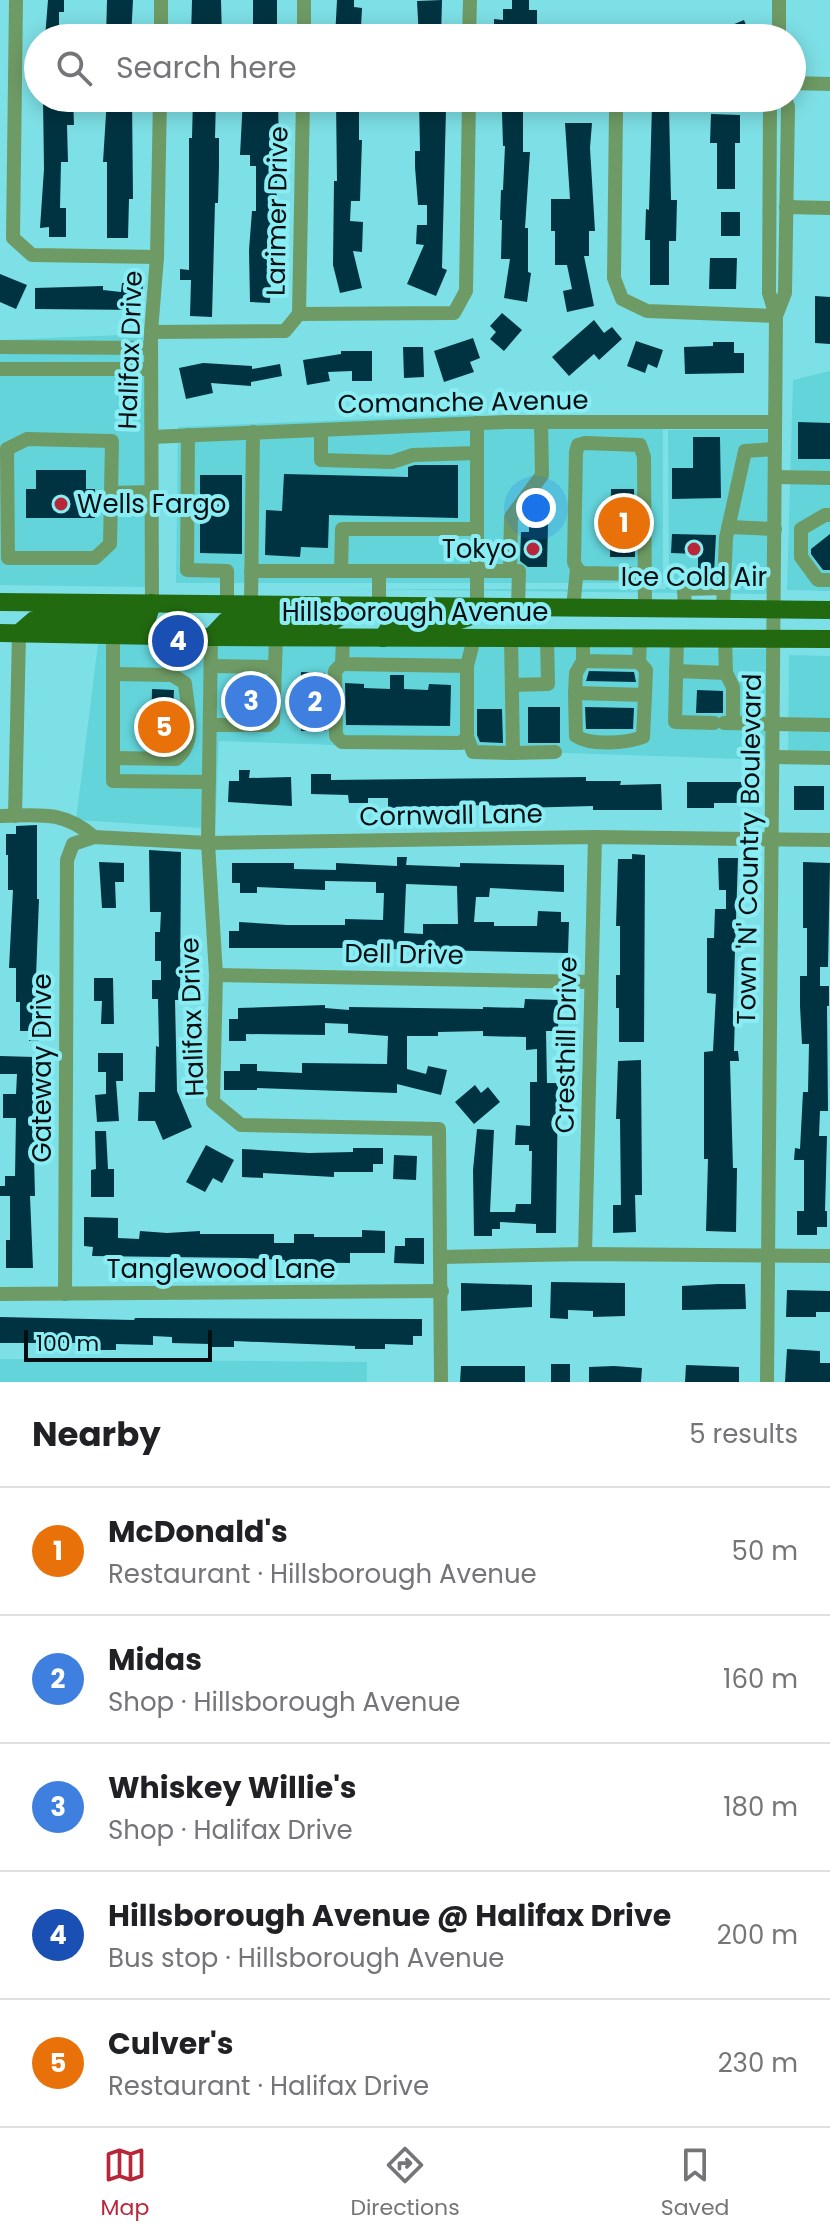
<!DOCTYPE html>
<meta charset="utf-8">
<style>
body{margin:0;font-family:Poppins,sans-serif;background:#f2f2f2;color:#202124}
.scale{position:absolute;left:24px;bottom:20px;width:188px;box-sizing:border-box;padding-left:8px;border:4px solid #000f11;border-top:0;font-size:22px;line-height:28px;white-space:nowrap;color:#000f11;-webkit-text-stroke:6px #8aedf3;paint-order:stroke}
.you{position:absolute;left:536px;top:508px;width:28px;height:28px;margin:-20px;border:6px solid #fff;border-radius:50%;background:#1a73e8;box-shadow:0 0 0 12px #1a73e833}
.badge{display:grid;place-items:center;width:52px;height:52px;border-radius:50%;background:#b82739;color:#fff;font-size:26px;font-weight:700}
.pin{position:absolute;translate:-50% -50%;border:4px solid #fff;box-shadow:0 2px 8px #0006}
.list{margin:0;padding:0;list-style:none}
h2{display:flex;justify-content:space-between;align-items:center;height:104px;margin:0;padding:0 32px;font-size:34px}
h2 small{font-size:26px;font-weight:400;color:#757577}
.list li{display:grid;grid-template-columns:52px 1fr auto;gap:24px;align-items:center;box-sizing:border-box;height:128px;padding:0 32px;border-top:2px solid #e0e0e0}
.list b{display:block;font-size:30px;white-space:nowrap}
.list p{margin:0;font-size:26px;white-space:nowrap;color:#757577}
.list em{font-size:26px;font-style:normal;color:#757577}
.icon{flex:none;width:44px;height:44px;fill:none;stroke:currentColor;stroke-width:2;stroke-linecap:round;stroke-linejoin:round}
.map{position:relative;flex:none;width:830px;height:1382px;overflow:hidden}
.search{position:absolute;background:#fff;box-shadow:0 4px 20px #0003;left:24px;right:24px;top:24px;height:88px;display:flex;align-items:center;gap:20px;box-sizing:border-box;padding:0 28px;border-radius:44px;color:#757577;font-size:30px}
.sheet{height:744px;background:#fff}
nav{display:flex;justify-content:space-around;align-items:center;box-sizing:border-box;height:112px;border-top:2px solid #e0e0e0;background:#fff;font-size:22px;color:#757577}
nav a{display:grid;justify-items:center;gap:4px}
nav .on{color:#b82739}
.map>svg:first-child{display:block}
.built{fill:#63d4da}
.building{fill:#003341;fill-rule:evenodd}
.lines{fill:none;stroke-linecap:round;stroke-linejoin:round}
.minor{stroke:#6e9b65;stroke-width:14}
.major{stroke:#226a10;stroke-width:18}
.poi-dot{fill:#b82739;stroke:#8aedf3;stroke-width:3}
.labels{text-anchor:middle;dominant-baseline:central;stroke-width:8;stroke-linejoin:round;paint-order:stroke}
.street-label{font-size:26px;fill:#000f11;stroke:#8aedf3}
.poi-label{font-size:26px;fill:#000f11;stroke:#8aedf3;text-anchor:start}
</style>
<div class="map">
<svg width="830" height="1382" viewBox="0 0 830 1382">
<rect width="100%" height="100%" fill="#7de0e6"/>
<!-- built -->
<g class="built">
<polygon points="145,334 146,587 0,585 0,340"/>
<polygon points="830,371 830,591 787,590 793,380"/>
<polygon points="469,415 663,426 663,583 176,583 178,427"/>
<polygon points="668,430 769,430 769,594 348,589 665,589 669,583"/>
<polygon points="98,644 205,645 202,828 76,820"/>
<polygon points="217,645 769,649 768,760 219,741 215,830"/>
<polygon points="789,655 830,656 830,764 788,764"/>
<polygon points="0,1359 367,1362 367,1382 0,1382"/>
</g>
<!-- building -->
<g class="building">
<polygon points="48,0 64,0 64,12 59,12 59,38 45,38"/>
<polygon points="107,0 133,0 131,38 106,38"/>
<polygon points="192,0 221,0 222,38 191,38"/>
<rect x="253" y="0" width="24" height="38"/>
<polygon points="337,0 354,0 354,7 362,8 361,27 364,27 364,38 335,38"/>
<polygon points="442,0 441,38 419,38 417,1"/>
<polygon points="512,0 529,0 529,10 537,10 537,32 523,31 523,38 504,38 504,31 494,30 494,19 503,20 503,9 512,9"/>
<polygon points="744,20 751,38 701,38"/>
<polygon points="43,98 73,98 74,125 67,125 68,162 61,162 60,208 66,208 66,237 49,237 49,227 40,228 44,169"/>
<polygon points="107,98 132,98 133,199 129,199 128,238 107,238 107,162 103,162"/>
<polygon points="193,98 216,98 215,138 219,138 219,166 218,203 215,203 212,317 190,316 191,280 180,280 180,269 189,270 189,138 192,138"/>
<polygon points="243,98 278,98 279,154 269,155 270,175 277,175 275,278 271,278 270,303 250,302 249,250 252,211 256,211 256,166 250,166 250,155 240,155"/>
<polygon points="419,98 444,98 446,109 442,268 447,270 436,296 407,284 424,245 416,244 417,225 427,225 427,205 418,205 415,167 415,151 420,151"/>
<polygon points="505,98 523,98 523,152 530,152 525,228 528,228 528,272 531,273 527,302 504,298 510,259 501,259 502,220 500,220 501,190 503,190 505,146 503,146 502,112 505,112"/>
<polygon points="336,99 359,99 359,140 362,140 360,201 351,201 350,221 363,222 362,252 353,251 362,288 340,293 333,265 334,181 337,181"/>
<polygon points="652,106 669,107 671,200 677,200 676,241 669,241 669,285 650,285 650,240 645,240 646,209 649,210"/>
<polygon points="711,114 740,115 740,143 735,143 735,189 717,189 717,143 710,143"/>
<polygon points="565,123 592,123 590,148 595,231 589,231 589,256 584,256 594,306 567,312 563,291 572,289 567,265 555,265 555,231 551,231 551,199 570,199"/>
<rect x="721" y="212" width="19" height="24"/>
<polygon points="710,258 737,258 736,289 709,289"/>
<polygon points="0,274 27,285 16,309 0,302"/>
<polygon points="122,283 143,284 141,310 35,309 35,288 103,286 103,290 121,292"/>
<polygon points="815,296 830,297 830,344 815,343"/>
<polygon points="502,313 522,330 504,351 490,339 496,332 490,326"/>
<polygon points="594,320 604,333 612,327 622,339 599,360 594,354 569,376 552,357"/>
<polygon points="473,338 480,358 470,362 474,372 444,382 434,351"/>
<polygon points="636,341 663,350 657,368 648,364 645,373 627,366"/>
<polygon points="713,342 734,342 734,353 744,353 744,373 685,374 684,347 713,346"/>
<polygon points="403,347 423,347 424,377 404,378"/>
<polygon points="341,351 372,351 372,381 352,381 352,371 328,372 330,381 307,385 303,360 341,354"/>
<polygon points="203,363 252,366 252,369 280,364 282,376 251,382 251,386 211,383 213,393 186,399 179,368"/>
<polygon points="798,422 830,423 830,459 798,459"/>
<polygon points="693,437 720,437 721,498 672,499 672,468 693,468"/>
<polygon points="415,465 458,465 458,518 329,515 328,548 301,547 300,557 265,555 266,510 282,511 284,474 408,477 408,467"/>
<polygon points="36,470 86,470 86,489 95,489 95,518 26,518 26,489 36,489"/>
<polygon points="200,475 242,475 242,554 200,553"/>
<polygon points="611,489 634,489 635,557 610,557"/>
<polygon points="529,524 548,524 547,567 528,567 520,561 521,532 529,532"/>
<polygon points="672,534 716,535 714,573 698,573 698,554 671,553"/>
<polygon points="830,534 830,570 823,570 811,554 811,549"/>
<polygon points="589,671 634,672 636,682 586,681"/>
<polygon points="301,672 325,673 326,731 301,731"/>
<polygon points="390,675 404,675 404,689 428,690 429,684 451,685 450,726 346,725 345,683 364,684 364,688 390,689"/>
<polygon points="235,684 264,684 263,714 235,714"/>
<polygon points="152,689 174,690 173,714 178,714 177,741 151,740"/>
<polygon points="697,690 723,691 723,713 696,713"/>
<rect x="528" y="707" width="32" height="36"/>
<polygon points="585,707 634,708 633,729 586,729"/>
<polygon points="477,709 502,709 503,743 480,742 477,735"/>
<polygon points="239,770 250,770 249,778 291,777 292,806 228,802 229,781 239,781"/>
<polygon points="311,774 331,774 331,780 586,777 586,781 621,781 620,785 661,784 662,810 593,810 593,806 518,808 488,805 388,808 388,798 368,798 368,803 349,803 348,795 311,794"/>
<polygon points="687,782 751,782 751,803 714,803 714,808 687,808"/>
<rect x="794" y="786" width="30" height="24"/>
<polygon points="37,825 37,899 39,899 36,977 39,977 39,1041 29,1041 29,1031 20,1031 20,1002 16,1002 16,968 9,968 13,890 8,890 8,855 6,855 6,834 16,834 16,826"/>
<polygon points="149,850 181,852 180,1000 175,1000 177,1091 192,1127 163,1140 155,1121 138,1121 139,1092 155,1092 156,1046 159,1047 158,999 152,999 152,980 161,980 161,961 155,961 155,932 160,932 161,912 150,912"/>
<polygon points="632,854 645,855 644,1042 619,1042 619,1008 616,1008 616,975 620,975 620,926 616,926 618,859 632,859"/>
<path d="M397,857H407L406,865L460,867V863L564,865V892L490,888L489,897H476L474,922H494V926H537L538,911L561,912V922H569L568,953L344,948H229V931H239V922L287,925H345V919L383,920L384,893H376V882L325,881V890L257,887V893H240V883H232V863H294V869L336,870V863L397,866ZM406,884L457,886L458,924H423V934L404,933Z"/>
<polygon points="718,858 738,858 733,1013 735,1013 734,1051 738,1051 739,1061 730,1061 733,1168 737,1168 736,1232 706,1231 708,1159 704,1159 704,1052 713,1051 716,994 707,993 707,938 714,938 715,909 726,909 726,890 719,890"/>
<polygon points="99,862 124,863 124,882 115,882 116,908 102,908"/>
<polygon points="803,862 830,863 828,967 820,967 820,986 829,986 829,1006 827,1006 828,1111 820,1111 819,1136 827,1136 825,1211 827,1211 827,1227 817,1227 817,1235 797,1235 797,1211 804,1211 804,1160 794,1160 795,1148 800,1149 803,1092 808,1092 809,1044 802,1044 800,1006 800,976 807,976 807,928 803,928"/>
<polygon points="94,978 113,978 114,1024 101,1024 102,1001 94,1001"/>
<polygon points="525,999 559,1000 558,1031 546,1031 547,1083 558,1083 556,1233 536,1233 536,1224 500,1222 500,1229 492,1229 492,1236 474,1236 473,1170 477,1129 494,1130 490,1212 515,1212 516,1204 531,1204 532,1151 529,1151 529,1145 515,1145 516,1125 530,1126 530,1082 537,1082 537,1049 526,1050 526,1037 483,1036 483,1031 438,1032 438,1036 407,1036 407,1069 426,1074 428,1066 447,1070 441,1095 397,1084 397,1093 257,1088 257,1090 224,1090 224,1071 240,1071 240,1064 257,1064 257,1071 302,1073 302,1063 387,1064 388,1036 348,1033 348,1024 325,1023 325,1035 246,1034 246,1041 229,1041 229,1019 238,1019 238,1008 325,1005 325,1008 349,1010 349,1007 483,1009 483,1007 524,1008"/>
<polygon points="98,1053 123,1053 123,1081 116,1081 119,1121 97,1122 95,1095 106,1094 106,1072 98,1072"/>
<polygon points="0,1056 35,1057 37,1156 34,1156 35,1196 30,1196 33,1268 6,1268 6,1240 10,1240 10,1196 0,1196 0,1186 5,1186 5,1176 15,1176 16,1118 3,1118 3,1094 16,1094 17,1074 0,1074"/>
<polygon points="641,1060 642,1195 635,1195 636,1232 613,1233 613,1205 621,1205 620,1119 616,1119 618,1061"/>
<polygon points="475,1085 481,1093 488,1087 500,1102 474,1124 455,1102"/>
<polygon points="95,1131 106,1131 108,1169 114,1169 114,1197 91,1197 91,1170 96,1169"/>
<polygon points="206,1145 234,1160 222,1183 213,1178 205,1192 186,1182"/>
<polygon points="353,1148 383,1148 383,1164 373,1164 373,1172 334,1172 334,1177 263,1173 263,1178 242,1177 242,1149 309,1153 353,1152"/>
<polygon points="394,1155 417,1156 416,1180 393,1179"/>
<polygon points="84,1217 118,1218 118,1238 139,1239 140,1231 167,1233 200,1231 200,1234 274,1234 274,1243 294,1243 294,1234 314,1234 314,1237 362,1237 362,1230 385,1231 385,1253 350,1253 350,1263 285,1262 285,1260 245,1258 92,1256 93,1247 84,1246"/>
<polygon points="405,1238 424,1238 424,1264 394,1263 395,1246 405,1246"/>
<polygon points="551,1282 625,1283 625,1316 593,1317 593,1311 568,1310 568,1319 550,1318"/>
<polygon points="461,1283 532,1285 532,1307 461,1311"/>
<polygon points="718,1284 745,1284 746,1309 682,1310 682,1286"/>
<polygon points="787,1290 830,1291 830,1312 816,1312 816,1317 786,1317"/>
<polygon points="0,1317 134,1320 135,1318 422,1319 422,1336 413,1336 413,1345 385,1344 385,1349 355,1349 355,1346 234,1341 234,1347 210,1347 210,1344 172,1343 172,1337 153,1336 153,1345 116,1344 116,1350 100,1350 100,1343 0,1343"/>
<polygon points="787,1349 820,1351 820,1363 830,1363 830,1382 785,1382"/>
<rect x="551" y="1364" width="19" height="18"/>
<polygon points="686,1365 739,1367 739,1382 685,1382"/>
<polygon points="461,1366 525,1366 525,1382 460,1382"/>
<polygon points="614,1366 642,1368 641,1382 589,1382 589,1367"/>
</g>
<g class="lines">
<!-- minor -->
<g class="minor">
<polyline points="16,0 13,238 32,255 157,257"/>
<polyline points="779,0 779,38"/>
<polyline points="161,38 161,0"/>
<polyline points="304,38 304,0"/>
<polyline points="469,38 470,0"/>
<polyline points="792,83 830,84"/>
<polyline points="624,98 616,110 614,278 622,299 647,311 776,316"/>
<polyline points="786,207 830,208"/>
<polyline points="299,314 454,313 466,291 469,98"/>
<polyline points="776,316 785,293 788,107 785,98"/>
<polyline points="151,332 285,331 299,314 303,98"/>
<polyline points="0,347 151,348"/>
<polyline points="0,369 151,369"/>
<polyline points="477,423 477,607"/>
<polyline points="321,430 321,460 392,462 413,455 477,453"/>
<polyline points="188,435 187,570 227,571 227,604"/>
<polyline points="152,437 506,422 775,422"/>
<polyline points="775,477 830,478"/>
<polyline points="111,493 110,544 95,558 8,558 7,449 27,439 112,441 111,493 152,492"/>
<polyline points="830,515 825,515 801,529 801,557 818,580 830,580"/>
<polyline points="728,527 775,529"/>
<polyline points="577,569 583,573 638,574 644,571"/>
<polyline points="251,571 519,571 518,607"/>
<polyline points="341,571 342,529 477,529"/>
<polyline points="379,571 379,606"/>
<polyline points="510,571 511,517 542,475 541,422"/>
<polyline points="152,603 151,332 157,257 160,98"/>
<polyline points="251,604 253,432"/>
<polyline points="573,608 577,569 574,562 576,452 578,445 585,443 640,445 644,457 645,608"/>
<polyline points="685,609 684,589 724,588"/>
<polyline points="723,609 726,538 745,451 775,449"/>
<polyline points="113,635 113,781 209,782"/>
<polyline points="211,637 208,843 216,975 213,1102 241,1125 439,1129 441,1382"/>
<polyline points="343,638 342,664 467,666 474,638"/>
<polyline points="583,638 583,661 639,662 640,639"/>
<polyline points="677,639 675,722 714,723"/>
<polyline points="725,639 726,673"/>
<polyline points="583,661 576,673 575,693 645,695 646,670 639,662"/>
<polyline points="342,664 335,671 336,736 342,742 461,743 467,737 467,666"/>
<polyline points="211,666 275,667"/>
<polyline points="676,671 726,673 733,687 733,723"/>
<polyline points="512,685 548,684 547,638"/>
<path d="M575,693L576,736C591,746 626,743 643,737L645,695"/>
<polyline points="724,723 830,725"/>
<polyline points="210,725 268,725 273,721 276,638"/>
<polyline points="467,737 473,752 513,753 511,638"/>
<polyline points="513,753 555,752"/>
<polyline points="774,757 830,758"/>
<path d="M113,758L176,759C198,743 187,707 185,683L172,675L113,674"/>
<path d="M0,816C39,815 63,810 94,837"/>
<polyline points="15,816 19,633"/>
<polyline points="216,975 591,982"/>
<polyline points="585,1254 595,837"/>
<polyline points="442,1257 585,1254 830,1256"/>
<polyline points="0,1294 442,1291"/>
<polyline points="65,1294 67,860 73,844 94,837 208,843 595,837 830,840"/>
<polyline points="767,1382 776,316 769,293 770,106 773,98"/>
</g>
<!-- major -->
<g class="major">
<polyline points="0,602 830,610"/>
<polyline points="0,633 211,637 830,639"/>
<polyline points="19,633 34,620 147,619 152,603"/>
<polyline points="211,637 226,621 333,621 357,606"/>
<polyline points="383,638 390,626 457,621 469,617 477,607"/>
</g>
</g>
<!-- markers -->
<g class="poi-dot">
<circle cx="61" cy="504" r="8"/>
<circle cx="533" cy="549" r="8"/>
<circle cx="694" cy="549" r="8"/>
</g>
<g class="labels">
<!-- street labels -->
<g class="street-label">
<text transform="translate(277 211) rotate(-89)">Larimer Drive</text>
<text transform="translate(130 350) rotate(-88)">Halifax Drive</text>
<text transform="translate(463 402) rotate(-1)">Comanche Avenue</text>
<text x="415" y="612">Hillsborough Avenue</text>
<text transform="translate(451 815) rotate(-1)">Cornwall Lane</text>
<text transform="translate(749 849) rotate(-89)">Town 'N' Country Boulevard</text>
<text transform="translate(404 954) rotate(1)">Dell Drive</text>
<text transform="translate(192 1017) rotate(-92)">Halifax Drive</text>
<text transform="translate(566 1045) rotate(-89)">Cresthill Drive</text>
<text transform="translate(42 1068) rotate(-90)">Gateway Drive</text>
<text x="221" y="1269">Tanglewood Lane</text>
</g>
<!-- poi labels -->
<g class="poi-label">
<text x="77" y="504">Wells Fargo</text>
<text x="517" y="549" text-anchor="end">Tokyo</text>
<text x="694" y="577" text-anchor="middle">Ice Cold Air</text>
</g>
</g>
</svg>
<div class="scale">100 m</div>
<div class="you"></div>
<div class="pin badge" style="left:624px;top:523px;background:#e8710a">1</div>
<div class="pin badge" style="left:315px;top:702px;background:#3f7fe0">2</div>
<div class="pin badge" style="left:251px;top:701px;background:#3f7fe0">3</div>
<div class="pin badge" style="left:178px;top:641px;background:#1a4fb4">4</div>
<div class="pin badge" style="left:164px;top:727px;background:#e8710a">5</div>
<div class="search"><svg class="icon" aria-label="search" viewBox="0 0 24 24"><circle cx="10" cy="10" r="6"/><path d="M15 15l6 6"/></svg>Search here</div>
</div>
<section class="sheet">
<h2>Nearby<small>5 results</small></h2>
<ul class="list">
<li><span class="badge" style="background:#e8710a">1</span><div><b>McDonald's</b><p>Restaurant · Hillsborough Avenue</p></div><em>50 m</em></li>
<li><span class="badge" style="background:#3f7fe0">2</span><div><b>Midas</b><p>Shop · Hillsborough Avenue</p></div><em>160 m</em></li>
<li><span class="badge" style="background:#3f7fe0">3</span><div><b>Whiskey Willie's</b><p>Shop · Halifax Drive</p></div><em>180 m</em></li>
<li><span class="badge" style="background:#1a4fb4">4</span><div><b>Hillsborough Avenue @ Halifax Drive</b><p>Bus stop · Hillsborough Avenue</p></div><em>200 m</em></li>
<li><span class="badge" style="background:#e8710a">5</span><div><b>Culver's</b><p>Restaurant · Halifax Drive</p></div><em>230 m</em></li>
</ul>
</section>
<nav>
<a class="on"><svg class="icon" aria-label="map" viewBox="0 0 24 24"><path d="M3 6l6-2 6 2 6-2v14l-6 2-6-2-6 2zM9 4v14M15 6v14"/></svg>Map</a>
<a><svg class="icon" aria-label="directions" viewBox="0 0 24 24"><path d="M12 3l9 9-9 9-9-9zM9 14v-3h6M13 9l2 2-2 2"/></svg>Directions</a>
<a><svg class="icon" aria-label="saved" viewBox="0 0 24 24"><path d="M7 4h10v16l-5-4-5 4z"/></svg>Saved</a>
</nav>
